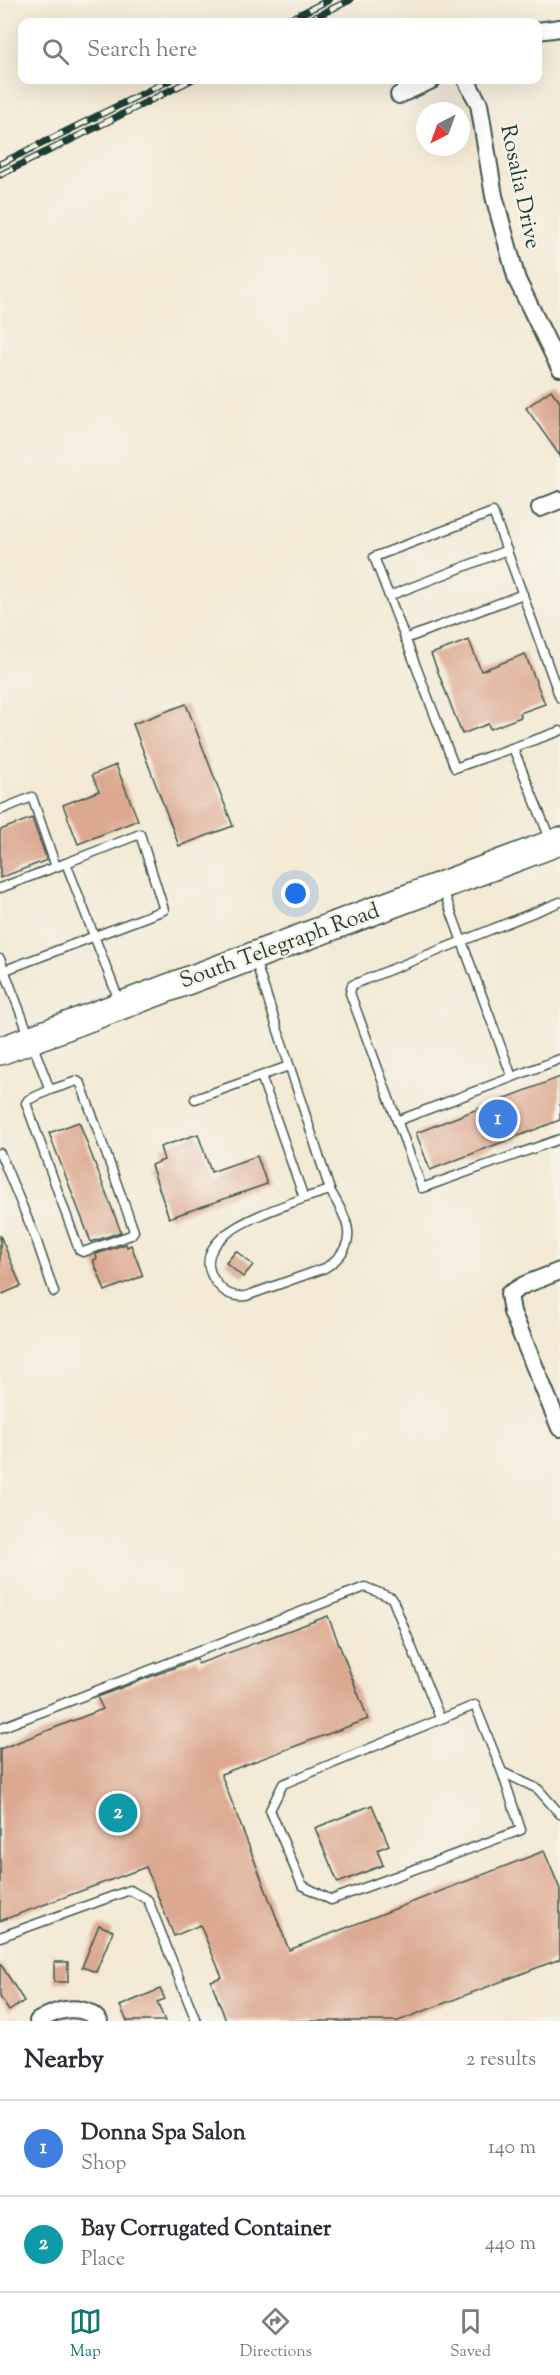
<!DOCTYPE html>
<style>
body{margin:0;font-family:"Sorts Mill Goudy",serif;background:#f7f7f7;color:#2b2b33}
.compass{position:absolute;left:416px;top:102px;width:54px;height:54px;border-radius:50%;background:#fff;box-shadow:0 6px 24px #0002;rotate:221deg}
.you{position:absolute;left:296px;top:894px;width:21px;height:21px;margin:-15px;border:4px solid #fff;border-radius:50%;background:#1a73e8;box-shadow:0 0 0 9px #1a73e833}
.badge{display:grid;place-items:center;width:39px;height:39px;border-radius:50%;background:#0f766e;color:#fff;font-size:20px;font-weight:700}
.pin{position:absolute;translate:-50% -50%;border:3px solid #fff;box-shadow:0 2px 6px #0006}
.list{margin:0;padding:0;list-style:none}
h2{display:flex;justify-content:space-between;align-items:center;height:78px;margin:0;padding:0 24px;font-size:26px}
h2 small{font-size:20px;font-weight:400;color:#7c7c81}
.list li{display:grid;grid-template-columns:39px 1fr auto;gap:18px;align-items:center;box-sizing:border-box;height:96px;padding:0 24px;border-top:2px solid #e1e1e2}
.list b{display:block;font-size:22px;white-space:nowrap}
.list p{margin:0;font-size:20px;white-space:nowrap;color:#7c7c81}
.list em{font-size:20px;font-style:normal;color:#7c7c81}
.icon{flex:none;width:33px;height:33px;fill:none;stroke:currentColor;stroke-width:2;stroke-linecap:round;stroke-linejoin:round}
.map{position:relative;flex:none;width:560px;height:2021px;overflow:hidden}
.search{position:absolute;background:#fff;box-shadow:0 6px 24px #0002;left:18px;right:18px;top:18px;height:66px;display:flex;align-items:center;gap:15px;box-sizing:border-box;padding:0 21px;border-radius:12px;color:#7c7c81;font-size:22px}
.sheet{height:270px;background:#fff}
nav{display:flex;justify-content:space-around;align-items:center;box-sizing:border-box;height:84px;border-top:2px solid #e1e1e2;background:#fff;font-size:16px;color:#7c7c81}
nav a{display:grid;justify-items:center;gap:3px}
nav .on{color:#0f766e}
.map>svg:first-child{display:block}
.building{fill:#dca890}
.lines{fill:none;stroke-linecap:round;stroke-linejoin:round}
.service-casing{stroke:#3f574c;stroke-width:11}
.minor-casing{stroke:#3f574c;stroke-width:20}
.primary-casing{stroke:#3f574c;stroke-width:30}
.service{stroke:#fff;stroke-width:8}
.minor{stroke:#fff;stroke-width:16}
.primary{stroke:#fff;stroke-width:27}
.rail-casing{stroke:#1f3d34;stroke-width:7}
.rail{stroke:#f7f3e8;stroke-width:4.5;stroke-dasharray:14;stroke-linecap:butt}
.labels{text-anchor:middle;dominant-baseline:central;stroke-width:4.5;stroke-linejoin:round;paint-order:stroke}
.street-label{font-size:22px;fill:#1f3d34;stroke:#f7f3e8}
</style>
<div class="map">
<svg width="560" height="2021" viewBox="0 0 560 2021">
<rect width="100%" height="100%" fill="#f7f3e8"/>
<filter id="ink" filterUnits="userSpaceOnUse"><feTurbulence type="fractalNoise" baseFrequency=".0167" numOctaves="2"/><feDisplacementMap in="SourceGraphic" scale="12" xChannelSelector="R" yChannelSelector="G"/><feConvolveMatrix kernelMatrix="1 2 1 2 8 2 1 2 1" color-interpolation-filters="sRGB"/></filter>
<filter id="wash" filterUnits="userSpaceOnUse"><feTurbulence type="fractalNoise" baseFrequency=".008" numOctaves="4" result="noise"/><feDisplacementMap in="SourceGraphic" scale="24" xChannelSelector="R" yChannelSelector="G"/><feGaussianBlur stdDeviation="1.35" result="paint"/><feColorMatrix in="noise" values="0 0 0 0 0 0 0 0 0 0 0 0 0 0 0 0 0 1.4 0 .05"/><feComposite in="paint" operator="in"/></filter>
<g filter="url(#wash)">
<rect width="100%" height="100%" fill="#f3e9d4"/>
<g id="blocks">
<!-- building -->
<g class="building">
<polygon points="551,390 560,402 560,456 526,408"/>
<polygon points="469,640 481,671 525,654 545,704 520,713 521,717 490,729 488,724 462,734 431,654"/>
<polygon points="186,704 233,826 179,846 133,724"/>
<polygon points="116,765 138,820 78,844 63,805 99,791 92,775"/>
<polygon points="32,818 47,860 0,878 0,830"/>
<polygon points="560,1077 560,1120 430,1170 416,1133"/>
<polygon points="79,1122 121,1232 91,1242 49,1133"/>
<polygon points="198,1134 211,1172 257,1156 267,1184 169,1218 151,1165 164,1160 160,1147"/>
<polygon points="0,1235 21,1286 0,1295"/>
<polygon points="126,1244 127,1247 131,1245 143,1276 105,1291 93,1260 97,1259 96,1254"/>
<polygon points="236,1251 253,1265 243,1277 226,1263"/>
<polygon points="328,1616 368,1719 221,1774 289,1950 544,1851 560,1889 560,1959 398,2021 226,2021 211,1981 222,1977 200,1925 174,1936 146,1867 0,1921 0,1749 103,1709 97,1697 197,1659 198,1664"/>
<polygon points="372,1805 389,1845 377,1850 383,1865 338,1883 315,1828"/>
<polygon points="99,1925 113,1931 96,1972 82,1967"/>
<rect x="54" y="1962" width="14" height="20"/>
<polygon points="0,1963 24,2001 9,2011 0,1997"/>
<polygon points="160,1989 165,1999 157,2002 165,2021 127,2021 120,2006"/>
</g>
</g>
</g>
<g filter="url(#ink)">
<use href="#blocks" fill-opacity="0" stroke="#3f574c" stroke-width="1.5"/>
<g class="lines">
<!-- service casing -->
<g class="service-casing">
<g id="service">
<polyline points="389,596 507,550"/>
<polyline points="405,639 523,594"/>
<polyline points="560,698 493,512 374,557 455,768 560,731"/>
<polyline points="513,748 551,841"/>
<polyline points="0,810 32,797 56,867"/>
<polyline points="0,888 66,863 120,1003"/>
<polyline points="443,890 512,1077"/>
<polyline points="560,902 352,985 350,993 422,1188 560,1139"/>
<polyline points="0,959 50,1090 77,1081 81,1084 134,1231 131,1235 83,1252 79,1250 26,1103 28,1100 50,1090"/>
<polyline points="255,960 330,1190 304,1198 261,1076"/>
<polyline points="0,972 164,910 140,834 66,863"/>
<polyline points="195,1099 289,1066"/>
<polyline points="397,1121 560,1059"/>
<polyline points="0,1153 36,1239 54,1292"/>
<path d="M304,1198C275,1210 184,1235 215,1281C224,1293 231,1297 246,1296L325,1268C362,1244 348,1221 330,1190"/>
<polygon points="475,1705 502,1772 521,1830 331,1900 302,1885 270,1810 283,1784"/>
<polyline points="0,1728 365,1587 392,1598 440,1718"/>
<polyline points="502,1772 538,1789 560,1814"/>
<polyline points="0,1937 130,1890 148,1900 196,2021"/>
</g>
</g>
<!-- minor casing -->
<g class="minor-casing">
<g id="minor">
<polyline points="538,31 560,28"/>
<polyline points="466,80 479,104 494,196 517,280 560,368"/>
<polyline points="399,95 432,80"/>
<polyline points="540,508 560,500"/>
<polyline points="560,1271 524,1285 509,1294 512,1312 560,1428"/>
<path d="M38,2021C57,2009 82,2002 99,2021"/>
</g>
</g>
<!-- primary casing -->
<g class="primary-casing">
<polyline id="primary" points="0,1051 560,841"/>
</g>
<!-- service -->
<use href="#service" class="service"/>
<!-- minor -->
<use href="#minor" class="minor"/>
<!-- primary -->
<use href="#primary" class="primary"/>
<!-- rail casing -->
<g class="rail-casing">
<g id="rail">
<polyline points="284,22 329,0"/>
<polyline points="305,22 350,0"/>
<polyline points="0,164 170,80"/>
<polyline points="0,175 191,80"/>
</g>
</g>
<!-- rail -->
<use href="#rail" class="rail"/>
</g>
</g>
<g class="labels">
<!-- street labels -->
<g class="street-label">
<text transform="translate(519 187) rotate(78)">Rosalia Drive</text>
<text transform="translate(280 947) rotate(-20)">South Telegraph Road</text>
</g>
</g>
</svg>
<svg class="compass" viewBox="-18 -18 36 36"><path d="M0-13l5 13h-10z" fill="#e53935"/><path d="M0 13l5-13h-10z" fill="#7c7c81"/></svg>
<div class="you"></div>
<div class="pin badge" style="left:498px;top:1119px;background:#3f7fe0">1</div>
<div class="pin badge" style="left:118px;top:1813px;background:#0f9aa8">2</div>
<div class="search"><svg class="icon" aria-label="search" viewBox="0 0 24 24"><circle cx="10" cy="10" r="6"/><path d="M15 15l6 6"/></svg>Search here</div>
</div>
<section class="sheet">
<h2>Nearby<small>2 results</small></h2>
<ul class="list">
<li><span class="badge" style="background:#3f7fe0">1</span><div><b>Donna Spa Salon</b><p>Shop</p></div><em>140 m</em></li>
<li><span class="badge" style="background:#0f9aa8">2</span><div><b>Bay Corrugated Container</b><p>Place</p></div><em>440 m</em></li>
</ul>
</section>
<nav>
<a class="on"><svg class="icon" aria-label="map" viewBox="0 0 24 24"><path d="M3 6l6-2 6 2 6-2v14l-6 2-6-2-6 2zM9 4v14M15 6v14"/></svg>Map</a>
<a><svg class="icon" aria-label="directions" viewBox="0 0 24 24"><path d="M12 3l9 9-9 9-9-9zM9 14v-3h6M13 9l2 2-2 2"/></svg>Directions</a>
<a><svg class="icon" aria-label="saved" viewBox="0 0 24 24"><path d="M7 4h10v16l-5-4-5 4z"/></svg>Saved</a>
</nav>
